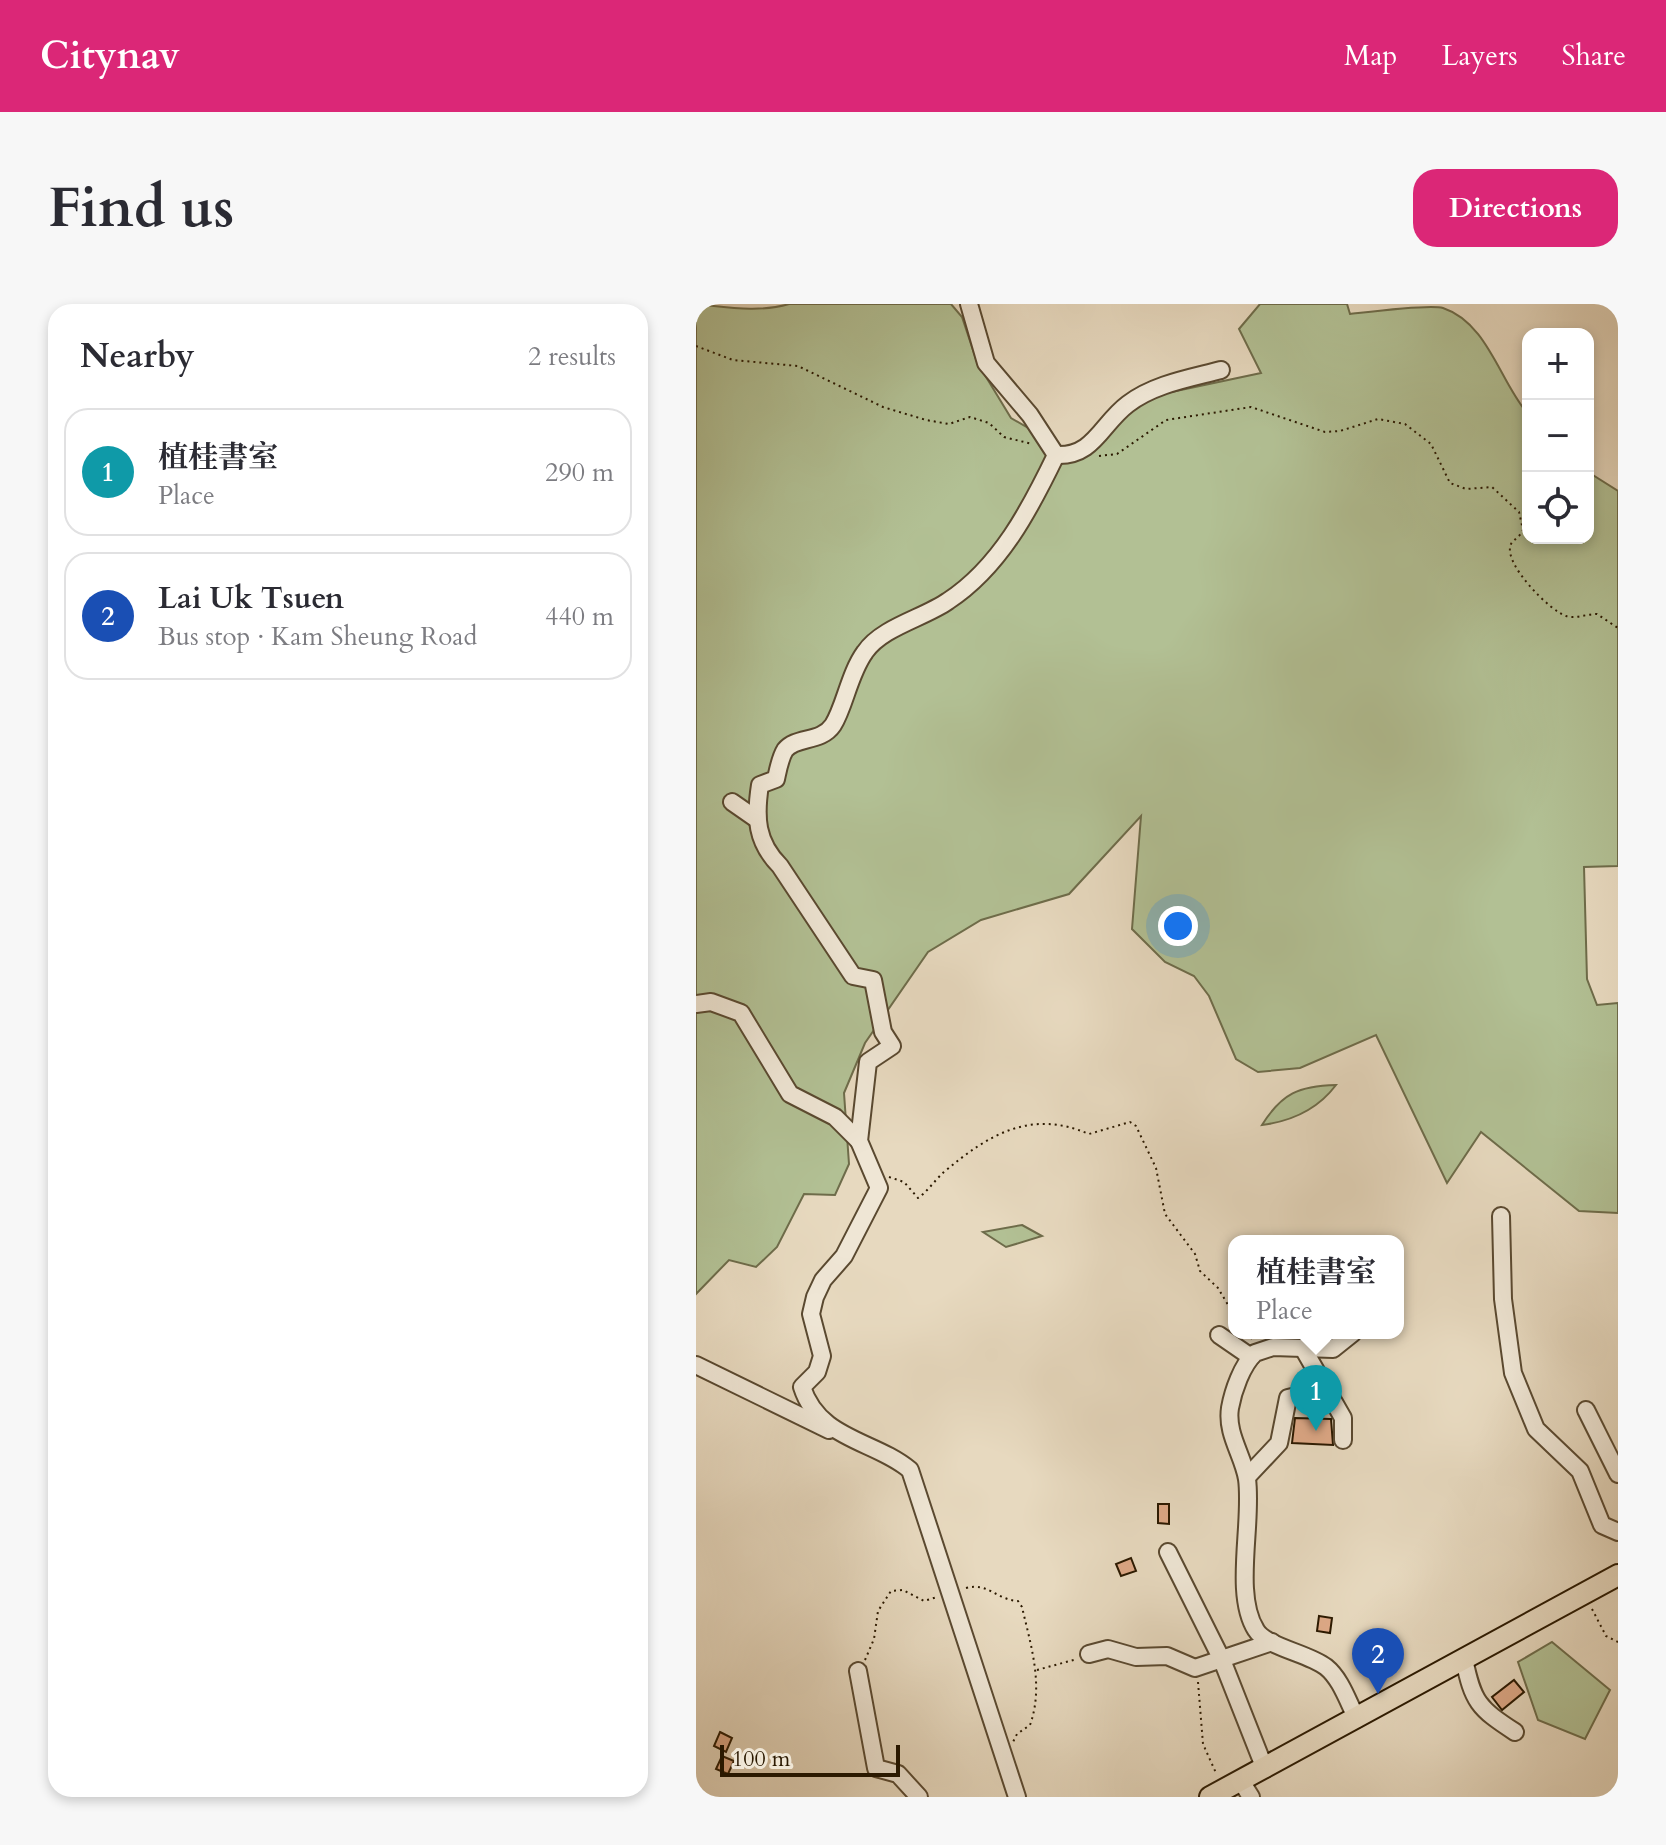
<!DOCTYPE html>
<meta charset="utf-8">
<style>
body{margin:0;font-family:Cardo,"Noto Serif TC",serif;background:#f7f7f7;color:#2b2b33}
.controls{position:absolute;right:24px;top:24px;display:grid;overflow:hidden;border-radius:16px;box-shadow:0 4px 12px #0003}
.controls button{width:72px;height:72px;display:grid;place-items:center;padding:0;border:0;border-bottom:2px solid #e1e1e2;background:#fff;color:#2b2b33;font:40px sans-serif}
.scale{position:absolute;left:24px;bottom:20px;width:180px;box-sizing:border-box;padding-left:8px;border:4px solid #2b1900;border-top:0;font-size:22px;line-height:28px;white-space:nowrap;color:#2b1900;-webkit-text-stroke:6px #efe6d5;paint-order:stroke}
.you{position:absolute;left:482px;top:622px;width:28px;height:28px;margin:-20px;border:6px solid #fff;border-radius:50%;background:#1a73e8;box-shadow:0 0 0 12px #1a73e833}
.badge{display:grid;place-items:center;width:52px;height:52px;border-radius:50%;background:#db2777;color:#fff;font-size:26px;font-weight:700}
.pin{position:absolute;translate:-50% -66px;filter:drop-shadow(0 2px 4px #0008)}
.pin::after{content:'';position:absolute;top:42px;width:28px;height:24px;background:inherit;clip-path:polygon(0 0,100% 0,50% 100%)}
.popup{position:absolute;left:532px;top:931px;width:176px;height:104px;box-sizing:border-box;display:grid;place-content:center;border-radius:16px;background:#fff;filter:drop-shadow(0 2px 6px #0005);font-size:26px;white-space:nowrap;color:#7c7c81}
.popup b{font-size:30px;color:#2b2b33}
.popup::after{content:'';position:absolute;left:50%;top:100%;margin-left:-16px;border:16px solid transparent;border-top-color:#fff}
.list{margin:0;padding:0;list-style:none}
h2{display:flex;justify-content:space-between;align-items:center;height:104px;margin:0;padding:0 32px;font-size:34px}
h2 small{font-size:26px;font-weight:400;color:#7c7c81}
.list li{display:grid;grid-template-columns:52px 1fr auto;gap:24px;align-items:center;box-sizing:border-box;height:128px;margin:0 16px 16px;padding:0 16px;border:2px solid #e1e1e2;border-radius:24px}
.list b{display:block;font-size:30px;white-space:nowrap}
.list p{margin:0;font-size:26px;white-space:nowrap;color:#7c7c81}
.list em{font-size:26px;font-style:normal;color:#7c7c81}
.icon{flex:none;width:44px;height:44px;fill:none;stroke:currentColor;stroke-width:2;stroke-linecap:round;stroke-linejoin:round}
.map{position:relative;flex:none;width:922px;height:1493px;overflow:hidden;border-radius:24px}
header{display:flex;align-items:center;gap:48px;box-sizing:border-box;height:112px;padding:0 40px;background:#db2777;color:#fff}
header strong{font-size:38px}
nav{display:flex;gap:44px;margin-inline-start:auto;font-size:28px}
.intro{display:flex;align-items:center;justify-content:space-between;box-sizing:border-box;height:192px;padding:0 48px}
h1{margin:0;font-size:56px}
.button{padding:20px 36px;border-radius:24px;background:#db2777;color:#fff;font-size:28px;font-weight:700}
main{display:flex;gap:48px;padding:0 48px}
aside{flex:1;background:#fff;border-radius:24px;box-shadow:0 4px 12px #0003}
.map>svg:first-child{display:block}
.green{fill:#b2c094;stroke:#6e6c4a;stroke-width:2}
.building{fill:#dea987;stroke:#2b1900;stroke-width:2}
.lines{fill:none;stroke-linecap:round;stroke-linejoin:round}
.minor-casing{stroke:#5a4930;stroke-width:20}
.major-casing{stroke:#2b1900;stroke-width:24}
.path{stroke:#2b1900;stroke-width:2;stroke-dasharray:2 4;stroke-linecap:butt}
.minor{stroke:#efe6d5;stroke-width:16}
.major{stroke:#e7d9bf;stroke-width:20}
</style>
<header>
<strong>Citynav</strong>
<nav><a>Map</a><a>Layers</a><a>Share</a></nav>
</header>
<div class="intro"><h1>Find us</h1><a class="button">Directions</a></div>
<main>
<aside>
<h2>Nearby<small>2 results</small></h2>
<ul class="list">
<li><span class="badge" style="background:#0f9aa8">1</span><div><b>植桂書室</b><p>Place</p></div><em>290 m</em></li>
<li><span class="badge" style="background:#1a4fb4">2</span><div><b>Lai Uk Tsuen</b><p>Bus stop · Kam Sheung Road</p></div><em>440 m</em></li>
</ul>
</aside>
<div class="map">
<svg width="922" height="1493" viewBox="0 0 922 1493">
<rect width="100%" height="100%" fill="#e7d9bf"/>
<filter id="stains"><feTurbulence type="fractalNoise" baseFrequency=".0025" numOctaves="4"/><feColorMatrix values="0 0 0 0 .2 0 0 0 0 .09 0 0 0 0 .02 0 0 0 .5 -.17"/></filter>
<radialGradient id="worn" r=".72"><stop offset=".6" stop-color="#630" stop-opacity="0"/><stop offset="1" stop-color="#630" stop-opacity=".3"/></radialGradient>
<!-- green -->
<g class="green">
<path d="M0,0C31,3 62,9 93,0H255L266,13L281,58L315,114L374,148L447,94L565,69L543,25L564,0H651L654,10C672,8 734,0 747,4C792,19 804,78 832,110V234H892V168L922,187V562L888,563L891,675L901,701L922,699V909L883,907L785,828L751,879L680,731L604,764L562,768L540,755L513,692L498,672L469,658L436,625L445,512L373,590L285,616L232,648L169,739L148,789L153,860L139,891L108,890L81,943L60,963L33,956L0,990Z"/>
<path d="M640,781C622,805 597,817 566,821C586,789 603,782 640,781Z"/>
<polygon points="326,921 346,932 310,943 287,928"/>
<polygon points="856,1338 914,1386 889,1435 842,1416 822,1358"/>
</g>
<!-- building -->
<g class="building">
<polygon points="599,1114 635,1115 637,1141 596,1139"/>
<polygon points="462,1200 473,1200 473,1220 462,1219"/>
<polygon points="435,1254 440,1267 425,1272 420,1260"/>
<polygon points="623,1312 636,1314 634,1329 621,1327"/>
<polygon points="818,1376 828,1388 806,1406 796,1393"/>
<polygon points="24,1428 36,1434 30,1448 18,1442"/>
<polygon points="26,1452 38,1457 32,1470 20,1465"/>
</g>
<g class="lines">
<!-- minor casing -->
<g class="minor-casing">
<g id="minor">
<path d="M273,0L290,59L334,111L360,151C334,205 304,263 252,297C228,314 186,323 169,348C153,370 149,402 137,421C125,439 100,432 89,446C84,454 82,466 80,475L64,481C59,513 60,538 84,562L157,672L177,676L187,728L196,742L172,758L163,837L183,884L148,952L127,976L119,993L115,1010L126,1052L121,1068L106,1083C123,1136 178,1136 214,1166L321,1493"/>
<path d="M360,151C398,153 405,120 432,100C458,80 495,74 525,66"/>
<polyline points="36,498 59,514"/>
<polyline points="0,700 15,698 45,709 94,790 139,813 163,837"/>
<polyline points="805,912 807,995 817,1069 840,1125 884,1167 906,1221 922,1228"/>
<path d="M657,1029L637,1045L577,1043L559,1049C546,1061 537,1087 534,1104C530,1130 547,1151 551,1175C557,1219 537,1290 560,1326C570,1343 612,1349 630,1363C645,1375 652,1398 661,1415"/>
<polyline points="523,1031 555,1053"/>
<polyline points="608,1046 647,1114 647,1136"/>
<polyline points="0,1061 133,1126"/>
<polyline points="890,1106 922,1170"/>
<polyline points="551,1173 583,1139 592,1094 630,1085"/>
<polyline points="472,1248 526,1356 569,1465"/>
<polyline points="393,1350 412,1345 440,1353 471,1352 499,1364 576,1338"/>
<path d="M768,1355C777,1398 782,1404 819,1428"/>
<polyline points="162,1367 180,1464 202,1470 223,1493"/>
<polyline points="545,1477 555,1493"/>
</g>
</g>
<!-- major casing -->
<g class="major-casing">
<polyline id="major" points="514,1493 922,1271"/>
</g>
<!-- path -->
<g class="path">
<polyline points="0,42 37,56 102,62 187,103 230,116 253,120 274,113 293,119 308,133 336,140"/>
<path d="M403,152L421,150L470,116L555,103L629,128L644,127L682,115L709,120L735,140L754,179L770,185L796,183L823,208L827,226C824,233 818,235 815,240C806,259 854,307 870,312C880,315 890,310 901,310L922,324"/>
<path d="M193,873L208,878L222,894C231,888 239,876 248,868C293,830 335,805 393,830L434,818L440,822L460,864L469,910L499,950L504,967L522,984L538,1011"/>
<polyline points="552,1029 556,1035"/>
<path d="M270,1284C292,1278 301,1296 322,1297L326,1303C335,1342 348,1382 334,1421L321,1430L317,1438"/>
<polyline points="896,1305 910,1332 922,1338"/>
<polyline points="169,1356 178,1335 182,1307 195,1287 207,1286 228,1297 241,1293"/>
<polyline points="341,1366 381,1355"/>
<polyline points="502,1378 507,1440 520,1469"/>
</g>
<!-- minor -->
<use href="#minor" class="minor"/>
<!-- major -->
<use href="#major" class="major"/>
</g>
<rect width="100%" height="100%" filter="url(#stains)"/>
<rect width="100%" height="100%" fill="url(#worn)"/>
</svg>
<div class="controls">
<button>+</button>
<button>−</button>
<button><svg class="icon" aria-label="locate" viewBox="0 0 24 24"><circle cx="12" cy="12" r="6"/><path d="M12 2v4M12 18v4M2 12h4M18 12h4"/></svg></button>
</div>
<div class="scale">100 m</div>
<div class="you"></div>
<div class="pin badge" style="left:620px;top:1127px;background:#0f9aa8">1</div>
<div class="popup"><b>植桂書室</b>Place</div>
<div class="pin badge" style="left:682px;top:1390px;background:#1a4fb4">2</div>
</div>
</main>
